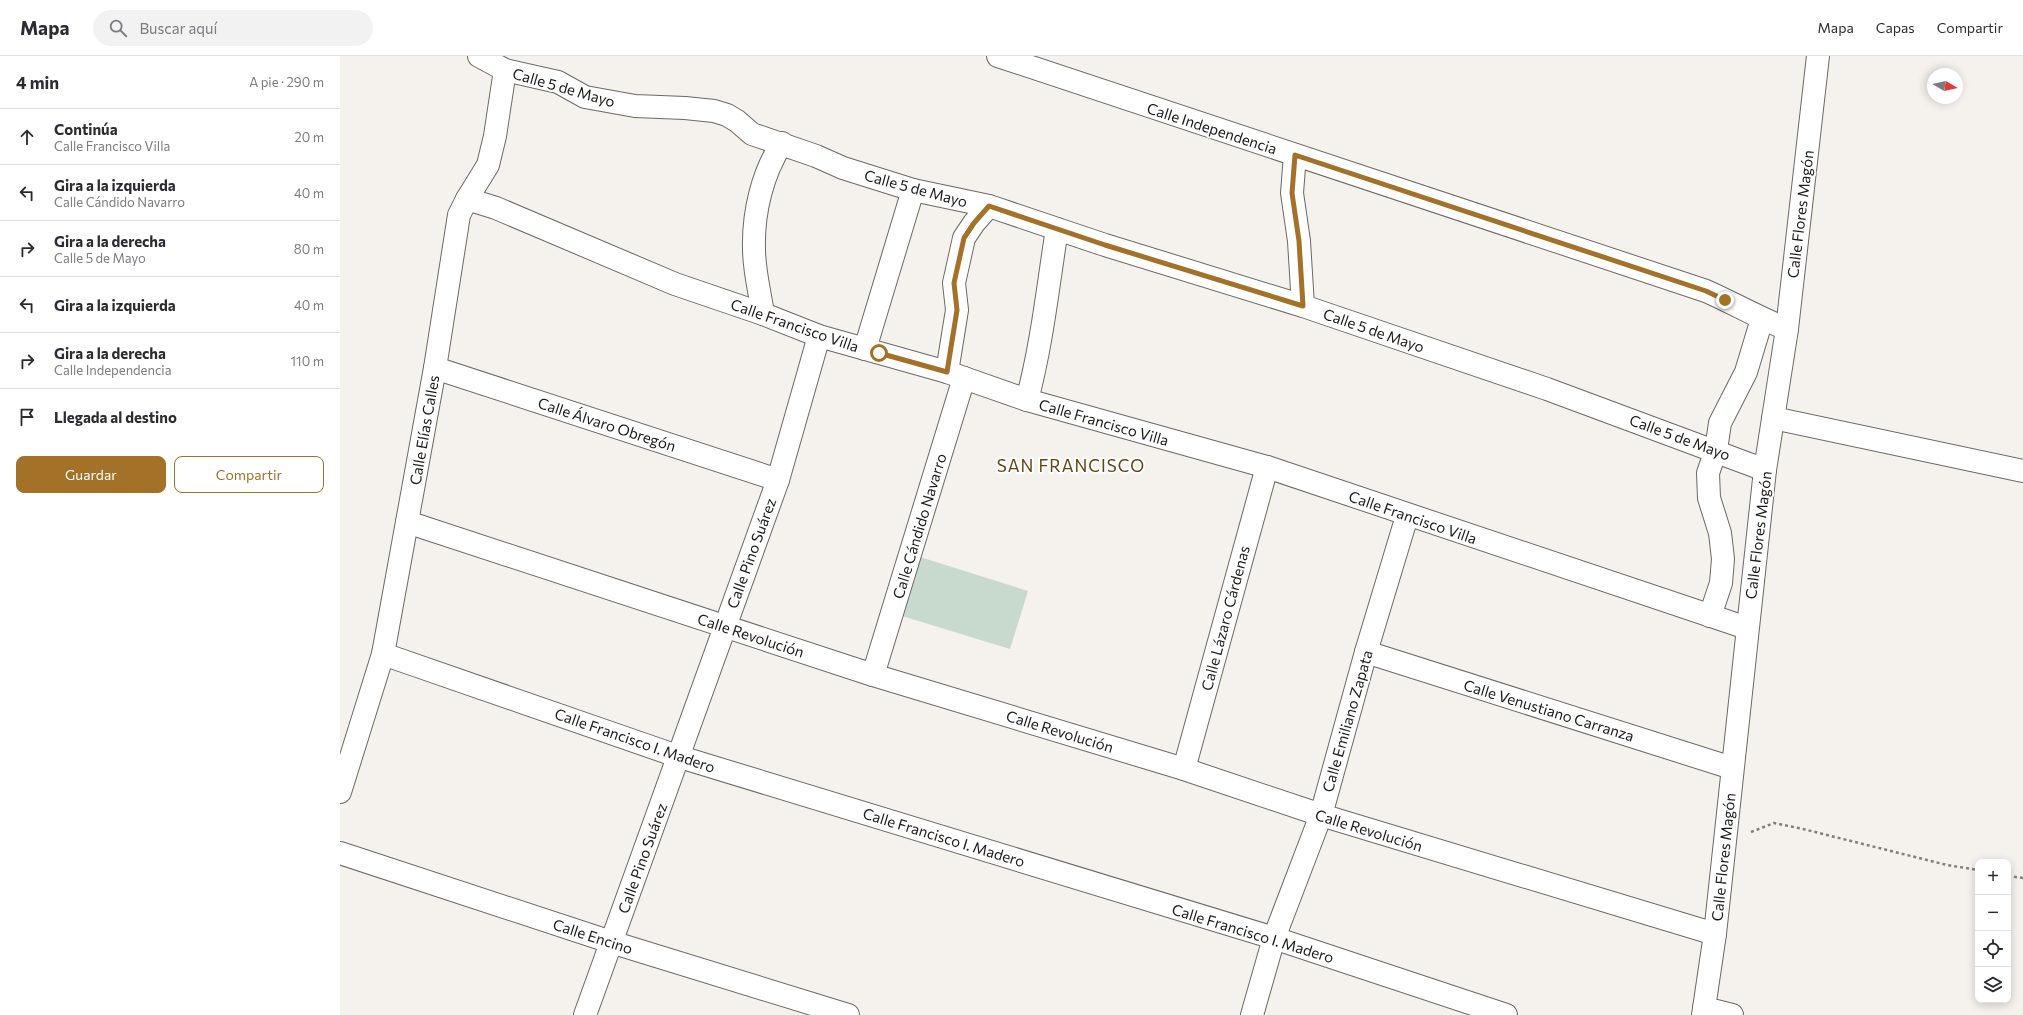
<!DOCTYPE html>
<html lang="es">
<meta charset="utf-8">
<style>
body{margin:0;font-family:Commissioner,sans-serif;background:#f2f2f3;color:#2b2b33}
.controls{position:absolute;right:12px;bottom:12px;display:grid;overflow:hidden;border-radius:8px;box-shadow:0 2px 10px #0003}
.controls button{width:36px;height:36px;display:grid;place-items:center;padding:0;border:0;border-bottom:1px solid #e1e1e2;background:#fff;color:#2b2b33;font:20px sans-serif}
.compass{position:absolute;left:1587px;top:12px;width:36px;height:36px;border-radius:50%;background:#fff;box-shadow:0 2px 10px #0003;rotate:99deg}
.stop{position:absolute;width:12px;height:12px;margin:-9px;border:3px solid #a37127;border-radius:50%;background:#fff}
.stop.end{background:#a37127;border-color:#fff;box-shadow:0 1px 4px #0008}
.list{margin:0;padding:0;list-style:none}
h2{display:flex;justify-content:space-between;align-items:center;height:52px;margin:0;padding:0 16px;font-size:17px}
h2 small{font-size:13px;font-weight:400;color:#7c7c81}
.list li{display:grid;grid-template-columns:26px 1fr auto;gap:12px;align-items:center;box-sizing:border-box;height:56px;padding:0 16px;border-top:1px solid #e1e1e2}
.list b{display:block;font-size:15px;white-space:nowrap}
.list p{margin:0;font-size:13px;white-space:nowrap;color:#7c7c81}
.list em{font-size:13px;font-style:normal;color:#7c7c81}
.actions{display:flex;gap:8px;padding:12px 16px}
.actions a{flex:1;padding:9px 0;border:1px solid #a37127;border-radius:8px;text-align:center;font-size:14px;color:#a37127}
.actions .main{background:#a37127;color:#fff}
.icon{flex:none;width:22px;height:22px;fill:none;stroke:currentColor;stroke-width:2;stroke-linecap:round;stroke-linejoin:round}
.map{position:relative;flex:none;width:1683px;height:959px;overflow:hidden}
header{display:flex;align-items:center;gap:24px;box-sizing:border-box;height:56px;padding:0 20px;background:#fff;border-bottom:1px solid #e1e1e2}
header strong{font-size:19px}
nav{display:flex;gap:22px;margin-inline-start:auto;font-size:14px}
.search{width:280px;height:36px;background:#f2f2f3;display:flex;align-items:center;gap:10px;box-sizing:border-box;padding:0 14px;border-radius:22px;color:#7c7c81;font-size:15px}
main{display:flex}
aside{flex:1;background:#fff}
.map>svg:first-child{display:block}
.green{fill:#c8dacd}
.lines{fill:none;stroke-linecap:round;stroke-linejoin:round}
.minor-casing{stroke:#6c6965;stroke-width:24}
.path{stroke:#817e7c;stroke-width:2.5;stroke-dasharray:3 3;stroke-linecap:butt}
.minor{stroke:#fff;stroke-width:22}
.route{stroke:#a37127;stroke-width:5}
.labels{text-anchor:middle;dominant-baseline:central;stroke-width:4;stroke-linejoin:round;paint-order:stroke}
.street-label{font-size:15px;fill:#1d1b1a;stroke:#fff}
.quarter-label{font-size:17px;letter-spacing:1px;fill:#66440f;stroke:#fff}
</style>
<header>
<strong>Mapa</strong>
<div class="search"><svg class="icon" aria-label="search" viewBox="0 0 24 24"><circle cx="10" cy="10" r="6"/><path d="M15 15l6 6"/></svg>Buscar aquí</div>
<nav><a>Mapa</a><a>Capas</a><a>Compartir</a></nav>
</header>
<main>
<aside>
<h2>4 min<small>A pie · 290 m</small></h2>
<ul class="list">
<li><svg class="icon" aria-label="ahead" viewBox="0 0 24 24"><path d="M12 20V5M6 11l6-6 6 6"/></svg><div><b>Continúa</b><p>Calle Francisco Villa</p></div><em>20 m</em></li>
<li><svg class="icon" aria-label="left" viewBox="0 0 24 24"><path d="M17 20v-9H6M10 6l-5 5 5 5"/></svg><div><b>Gira a la izquierda</b><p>Calle Cándido Navarro</p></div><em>40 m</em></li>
<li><svg class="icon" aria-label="right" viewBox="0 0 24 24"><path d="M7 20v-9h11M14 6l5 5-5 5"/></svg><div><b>Gira a la derecha</b><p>Calle 5 de Mayo</p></div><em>80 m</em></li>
<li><svg class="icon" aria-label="left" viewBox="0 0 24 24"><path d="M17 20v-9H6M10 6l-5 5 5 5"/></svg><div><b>Gira a la izquierda</b></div><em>40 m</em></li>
<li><svg class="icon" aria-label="right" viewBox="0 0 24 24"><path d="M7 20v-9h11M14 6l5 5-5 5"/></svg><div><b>Gira a la derecha</b><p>Calle Independencia</p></div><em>110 m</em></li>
<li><svg class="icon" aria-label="arrive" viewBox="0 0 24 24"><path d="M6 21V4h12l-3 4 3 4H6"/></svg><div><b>Llegada al destino</b></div></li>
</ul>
<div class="actions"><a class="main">Guardar</a><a>Compartir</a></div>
</aside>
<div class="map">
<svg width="1683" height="959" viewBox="0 0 1683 959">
<rect width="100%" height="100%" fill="#f5f1ed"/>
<!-- green -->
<polygon class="green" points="580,501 688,535 670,593 562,560"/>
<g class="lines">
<!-- minor casing -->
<g class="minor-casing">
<g id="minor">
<polyline points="139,0 165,14 218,26 245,41 295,50 345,52 374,55 387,59 397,65 412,78 476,100 503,112 573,134 649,150 765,189 963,250 1207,333 1425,414"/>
<path d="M658,0L1366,235C1393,247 1419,262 1447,273"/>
<polyline points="955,99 952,137 959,185 963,250"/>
<polyline points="127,143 156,152 335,228 423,258 479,280 607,316 687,344 927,411 1407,572"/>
<path d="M423,258C420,237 414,215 414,193C413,157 422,118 442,87"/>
<polyline points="525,293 573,134"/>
<polyline points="95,312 438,424"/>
<polyline points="607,316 617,254 614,227 624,182 634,167 649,150"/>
<path d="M687,344C702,288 708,230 717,173"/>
<polyline points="1433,362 1683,415"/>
<polyline points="67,466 533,619 844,713 981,759 1375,878"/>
<polyline points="1370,560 1381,527 1383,503 1380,477 1369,442 1368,417 1376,394 1380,367 1406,316 1422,263"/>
<polyline points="1026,596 1392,712"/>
<polyline points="43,598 340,701 934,882 1166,959"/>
<polyline points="533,619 624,322"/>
<polyline points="844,713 927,411"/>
<polyline points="0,736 43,598 95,312 119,159 127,143 148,109 155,80 165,14"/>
<polyline points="0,797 271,886 508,959"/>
<polyline points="1364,952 1392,959"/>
<polyline points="245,959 438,424 479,280"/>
<polyline points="912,959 934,882 981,759 1026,596 1067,460"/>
<polyline points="1363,959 1375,878 1425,414 1447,273 1478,0"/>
</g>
</g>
<!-- path -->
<g class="path">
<polyline points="1411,776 1434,767 1463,773 1607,809 1638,814"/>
<polyline points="1668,820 1683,822"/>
</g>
<!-- minor -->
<use href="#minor" class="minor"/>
</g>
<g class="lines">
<!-- route -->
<polyline class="route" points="539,297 607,316 617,254 614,227 624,182 634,167 649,150 765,189 963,250 959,185 952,137 955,99 1366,235 1385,244"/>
</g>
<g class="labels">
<!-- street labels -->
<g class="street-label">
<text transform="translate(224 31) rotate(16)">Calle 5 de Mayo</text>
<text transform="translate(872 72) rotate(18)">Calle Independencia</text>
<text transform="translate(576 132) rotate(15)">Calle 5 de Mayo</text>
<text transform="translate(1460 158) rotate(-83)">Calle Flores Magón</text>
<text transform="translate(455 269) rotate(19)">Calle Francisco Villa</text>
<text transform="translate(1034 274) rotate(19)">Calle 5 de Mayo</text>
<text transform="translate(764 366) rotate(16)">Calle Francisco Villa</text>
<text transform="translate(267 368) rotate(18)">Calle Álvaro Obregón</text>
<text transform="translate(84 374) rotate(-80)">Calle Elías Calles</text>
<text transform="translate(1340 381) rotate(20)">Calle 5 de Mayo</text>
<text transform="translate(1073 461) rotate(19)">Calle Francisco Villa</text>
<text transform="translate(579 470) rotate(-73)">Calle Cándido Navarro</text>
<text transform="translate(1418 479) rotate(-83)">Calle Flores Magón</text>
<text transform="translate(411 497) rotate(-70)">Calle Pino Suárez</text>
<text transform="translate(885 562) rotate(-75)">Calle Lázaro Cárdenas</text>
<text transform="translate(411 579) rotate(18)">Calle Revolución</text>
<text transform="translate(1209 654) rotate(17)">Calle Venustiano Carranza</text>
<text transform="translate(1007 665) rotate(-74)">Calle Emiliano Zapata</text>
<text transform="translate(720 675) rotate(17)">Calle Revolución</text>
<text transform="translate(295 684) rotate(19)">Calle Francisco I. Madero</text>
<text transform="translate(1029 774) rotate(17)">Calle Revolución</text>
<text transform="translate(604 781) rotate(17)">Calle Francisco I. Madero</text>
<text transform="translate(1383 801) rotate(-84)">Calle Flores Magón</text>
<text transform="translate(302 802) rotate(-70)">Calle Pino Suárez</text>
<text transform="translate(913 877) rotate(17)">Calle Francisco I. Madero</text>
<text transform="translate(253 880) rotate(18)">Calle Encino</text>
</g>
<!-- quarter labels -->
<g class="quarter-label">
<text x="731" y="409">SAN FRANCISCO</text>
</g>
</g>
</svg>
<div class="controls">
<button>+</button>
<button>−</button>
<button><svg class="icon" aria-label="locate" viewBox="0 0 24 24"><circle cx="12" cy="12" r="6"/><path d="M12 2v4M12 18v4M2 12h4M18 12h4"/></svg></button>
<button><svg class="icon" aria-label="layers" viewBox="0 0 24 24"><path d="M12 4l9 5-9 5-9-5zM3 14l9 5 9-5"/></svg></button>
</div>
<svg class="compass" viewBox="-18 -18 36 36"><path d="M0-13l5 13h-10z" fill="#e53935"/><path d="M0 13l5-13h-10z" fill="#7c7c81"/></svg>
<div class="stop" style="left:539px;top:297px"></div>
<div class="stop end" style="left:1385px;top:244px"></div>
</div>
</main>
